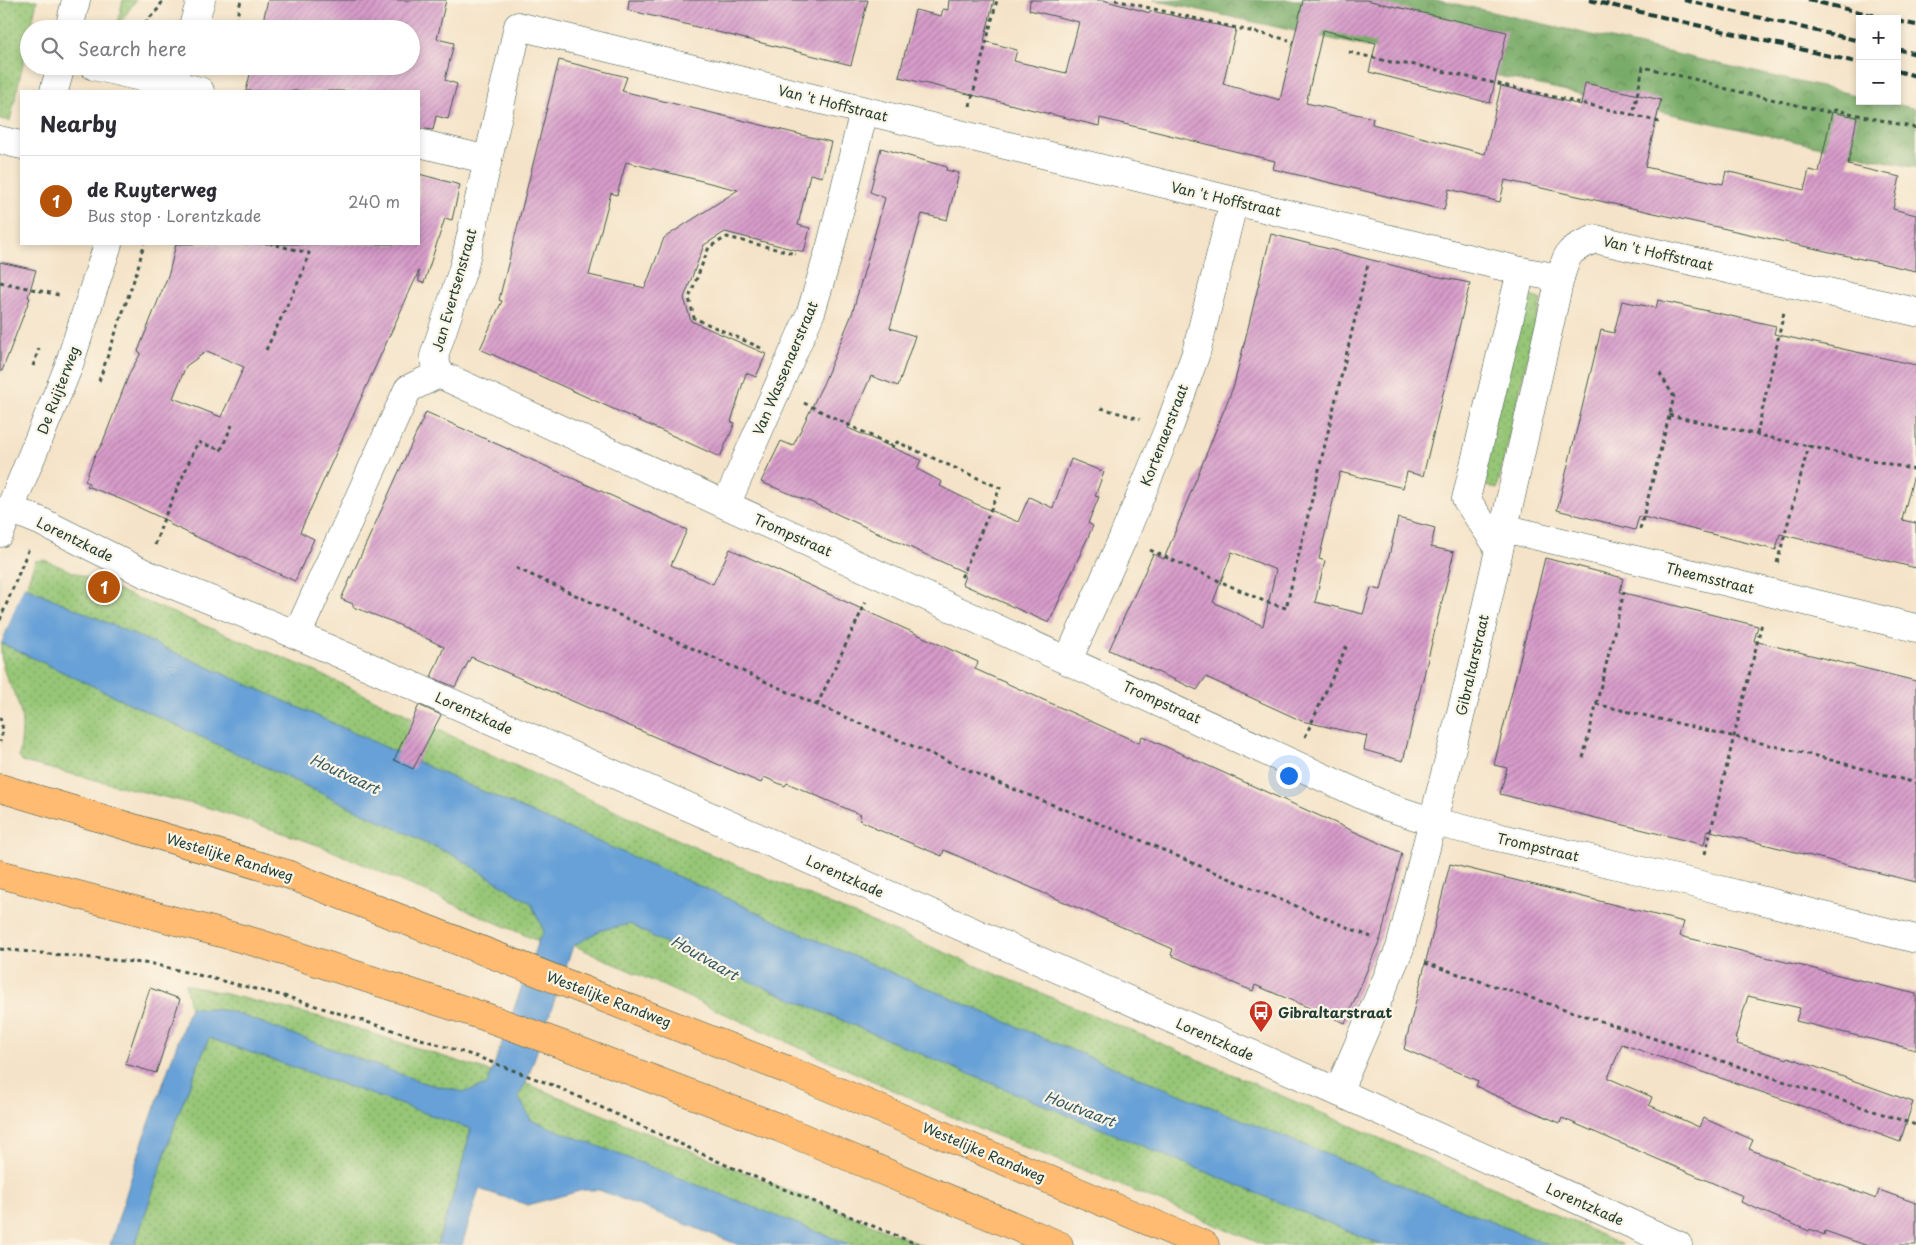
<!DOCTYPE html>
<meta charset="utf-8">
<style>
body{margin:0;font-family:"Playpen Sans",sans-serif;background:#f2f2f3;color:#2b2b33}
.controls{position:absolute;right:15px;top:15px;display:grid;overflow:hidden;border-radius:0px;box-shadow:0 2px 8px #0003}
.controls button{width:45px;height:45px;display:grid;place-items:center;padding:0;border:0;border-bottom:1px solid #e1e1e2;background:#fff;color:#2b2b33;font:25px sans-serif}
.you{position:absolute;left:1288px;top:775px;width:18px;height:18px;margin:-12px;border:4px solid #fff;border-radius:50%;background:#1a73e8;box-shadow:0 0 0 8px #1a73e833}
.badge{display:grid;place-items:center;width:32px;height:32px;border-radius:50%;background:#b45309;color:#fff;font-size:16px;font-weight:700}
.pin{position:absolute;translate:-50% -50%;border:2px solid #fff;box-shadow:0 1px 5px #0006}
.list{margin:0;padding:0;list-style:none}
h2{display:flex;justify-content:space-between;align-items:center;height:65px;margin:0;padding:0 20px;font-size:21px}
h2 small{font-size:16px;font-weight:400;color:#7c7c81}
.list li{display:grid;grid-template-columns:32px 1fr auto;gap:15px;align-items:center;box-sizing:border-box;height:90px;padding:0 20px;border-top:1px solid #e1e1e2}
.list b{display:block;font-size:19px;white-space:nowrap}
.list p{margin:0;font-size:16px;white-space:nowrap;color:#7c7c81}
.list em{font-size:16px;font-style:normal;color:#7c7c81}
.icon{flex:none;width:28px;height:28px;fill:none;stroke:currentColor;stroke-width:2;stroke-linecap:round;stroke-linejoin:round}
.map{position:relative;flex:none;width:1916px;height:1245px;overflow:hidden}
.search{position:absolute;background:#fff;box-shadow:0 2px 8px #0003;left:20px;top:20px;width:400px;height:55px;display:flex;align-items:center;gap:12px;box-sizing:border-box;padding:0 18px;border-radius:28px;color:#7c7c81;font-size:19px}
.panel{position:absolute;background:#fff;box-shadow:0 2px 8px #0003;left:20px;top:90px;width:400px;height:155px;border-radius:0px}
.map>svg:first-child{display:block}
.grass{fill:url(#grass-dots);stroke:#5a8255}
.forest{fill:url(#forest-crowns);stroke:#4c744e}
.water{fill:#67a1d7;stroke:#436f86}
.pier{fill:#f4e3c8}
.building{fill:url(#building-hatch);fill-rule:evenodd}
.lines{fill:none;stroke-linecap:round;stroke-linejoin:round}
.minor-casing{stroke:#3f564a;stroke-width:29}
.tertiary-casing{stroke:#3f564a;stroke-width:29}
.primary-casing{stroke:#3f564a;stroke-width:29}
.path{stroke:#3f564a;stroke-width:3;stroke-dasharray:4 4;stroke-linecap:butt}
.minor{stroke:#fff;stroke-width:28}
.tertiary{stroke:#fff;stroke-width:28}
.primary{stroke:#febb71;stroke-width:28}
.rail{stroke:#1f3d34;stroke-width:4;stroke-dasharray:8 4;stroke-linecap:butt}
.labels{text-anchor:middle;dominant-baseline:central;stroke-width:4.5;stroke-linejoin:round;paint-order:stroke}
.street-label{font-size:14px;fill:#1f3d34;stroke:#fcf5e5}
.poi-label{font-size:14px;font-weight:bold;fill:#1f3d34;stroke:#fcf5e5;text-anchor:start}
.water-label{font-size:15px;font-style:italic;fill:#355b65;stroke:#fcf5e5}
</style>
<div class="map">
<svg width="1916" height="1245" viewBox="0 0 1916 1245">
<defs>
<pattern id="grass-dots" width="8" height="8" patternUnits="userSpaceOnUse" patternTransform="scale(1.25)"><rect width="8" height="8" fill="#96c676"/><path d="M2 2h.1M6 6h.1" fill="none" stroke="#7aa262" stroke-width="1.8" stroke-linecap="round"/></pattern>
<pattern id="forest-crowns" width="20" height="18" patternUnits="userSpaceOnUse" patternTransform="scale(1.25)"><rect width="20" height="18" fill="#78ab67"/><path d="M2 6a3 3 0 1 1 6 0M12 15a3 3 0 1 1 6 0" fill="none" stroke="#628c56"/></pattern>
<pattern id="building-hatch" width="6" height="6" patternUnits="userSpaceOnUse" patternTransform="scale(1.25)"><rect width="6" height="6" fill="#d79bca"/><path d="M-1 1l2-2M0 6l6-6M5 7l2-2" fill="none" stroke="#ae80a5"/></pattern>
</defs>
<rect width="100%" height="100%" fill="#fcf5e5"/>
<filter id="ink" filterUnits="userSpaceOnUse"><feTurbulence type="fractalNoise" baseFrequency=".02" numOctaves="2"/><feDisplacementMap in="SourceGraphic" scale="10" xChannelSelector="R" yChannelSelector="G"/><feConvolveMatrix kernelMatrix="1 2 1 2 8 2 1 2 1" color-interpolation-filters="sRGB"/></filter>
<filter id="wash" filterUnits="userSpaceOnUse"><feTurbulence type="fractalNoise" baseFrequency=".0096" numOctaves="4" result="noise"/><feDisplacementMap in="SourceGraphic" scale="20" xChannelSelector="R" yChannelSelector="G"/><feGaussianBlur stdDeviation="1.12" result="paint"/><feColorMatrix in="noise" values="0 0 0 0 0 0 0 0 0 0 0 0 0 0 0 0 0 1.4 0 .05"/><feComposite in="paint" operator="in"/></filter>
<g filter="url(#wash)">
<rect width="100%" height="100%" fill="#f4e3c8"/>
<!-- grass -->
<g class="grass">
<polygon points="0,0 37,0 31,29 29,29 29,37 10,121 0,119"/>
<polygon points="123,0 136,0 116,29"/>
<polygon points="1514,293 1541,299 1497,489 1470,481"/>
<polygon points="44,560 308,668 492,755 703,851 1153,1040 1580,1225 1622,1245 1548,1245 1062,1046 818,941 711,891 466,784 269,694 26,587 35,561"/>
<path d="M1,643L457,857L531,903L544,932L538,941L321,846L213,809L23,762L19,757C21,741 24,726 20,710C13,683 0,678 1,643Z"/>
<polygon points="630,924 677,950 940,1062 1382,1245 1264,1245 1091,1173 979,1129 573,945 601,930"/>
<polygon points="185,984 324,1018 525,1083 922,1245 851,1245 553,1129 464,1092 424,1083 230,1011 190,1007"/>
<polygon points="209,1038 471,1129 458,1180 437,1245 135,1245 179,1112"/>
</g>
<!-- forest -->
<polygon class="forest" points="1154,0 1439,0 1860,96 1860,101 1883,101 1916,109 1916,168"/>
<!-- water -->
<polygon class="water" points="0,574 26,587 269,694 466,784 711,891 818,941 1062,1046 1548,1245 1382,1245 940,1062 677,950 630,924 601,930 573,946 526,1083 518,1096 531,1120 851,1245 739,1245 599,1190 583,1190 528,1205 479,1189 462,1245 437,1245 458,1180 471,1129 209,1038 179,1112 135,1245 110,1245 141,1147 190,1007 230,1011 424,1083 464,1092 487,1085 538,941 544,931 531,903 457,857 1,643 8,626 0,623"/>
<!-- pier -->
<polygon class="pier" points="0,573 24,585 0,646 0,640 5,627 0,625"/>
<g id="blocks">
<!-- building -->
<g class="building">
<polygon points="268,0 446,0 437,39 454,43 445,80 457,84 448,119 436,116 433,130 419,128 419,91 246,91 252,66 411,66 411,29 261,29"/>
<polygon points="629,0 868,0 851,65 628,10"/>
<polygon points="949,0 994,0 984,41 1017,50 1014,61 1066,73 1079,22 1029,10 1030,0 1103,0 1150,13 1151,11 1236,29 1223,84 1280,100 1303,0 1366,0 1507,32 1490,103 1369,72 1376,43 1323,30 1306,103 1373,118 1372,124 1485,154 1501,86 1581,105 1585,83 1661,100 1645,167 1723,184 1726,171 1804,190 1809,170 1819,172 1832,112 1857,117 1848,165 1900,177 1893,209 1916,215 1916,271 1505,180 1500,202 1449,189 1444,210 1273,169 1275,161 1100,118 1099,126 899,77 915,10 941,16 943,9 948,10"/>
<path d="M559,60L627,77L622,91L831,142L822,177L810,174L798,225L810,228L804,252L725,232L704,245L684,298L691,321L766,354L756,377L746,373L731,422L735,423L720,457L480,349L502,301L499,300ZM626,162L738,190L664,238L645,288L589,275L611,193L617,195Z"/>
<polygon points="881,148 947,167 946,170 959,173 947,220 922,214 890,328 915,336 898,386 871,376 848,428 921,460 917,469 942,482 940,486 976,504 1018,522 1029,497 1053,508 1071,459 1104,472 1095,496 1099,497 1088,523 1093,526 1049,623 962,584 966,573 813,503 761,482 781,441 793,446 824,382 852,314 885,198 870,192"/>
<path d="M419,174L460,185L452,220L445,218L424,283L419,282V271L300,532L314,539L295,581L201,539L169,524L170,522L125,501L87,486L89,483L85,481L95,455L102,444L130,372L141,353L138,351L169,273L176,244H419ZM207,351L244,367L221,417L173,398L186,366Z"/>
<path d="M1271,234L1430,275L1470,283L1423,476L1407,472L1403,488L1340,472L1319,559L1325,561L1315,602L1363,614L1371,588L1381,590L1398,518L1435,528L1431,547L1454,552L1403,761L1364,750L1367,736L1302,721L1206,677L1197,690L1109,650L1153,554L1164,559L1234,385ZM1232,552L1276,570L1263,626L1213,602Z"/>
<polygon points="0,262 36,270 28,297 30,298 2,371 0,371"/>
<polygon points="1658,300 1776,326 1774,334 1916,365 1916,467 1902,520 1916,523 1916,568 1780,534 1776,550 1639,516 1635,530 1557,510 1601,330 1614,333 1622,301 1656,308"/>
<polygon points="426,412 687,530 671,565 713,584 730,549 978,662 975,669 1139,743 1142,736 1402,853 1381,937 1345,1023 1255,985 1253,991 1238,985 1171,955 1173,949 944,850 942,856 874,828 875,827 859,820 861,815 787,783 785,786 764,777 761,783 471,657 455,687 431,677 444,647 393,622 353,607 353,604 341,599"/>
<polygon points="1545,558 1623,578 1620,592 1758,626 1754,641 1916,681 1916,882 1707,830 1704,845 1500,794 1507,768 1494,765"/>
<polygon points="419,705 441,715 413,769 394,760"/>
<polygon points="1450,864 1684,922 1680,936 1916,994 1916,1050 1796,1021 1800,1008 1748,996 1735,1039 1738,1040 1737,1044 1787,1059 1788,1057 1913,1102 1900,1142 1825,1114 1622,1044 1608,1078 1652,1097 1649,1105 1699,1127 1703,1118 1753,1140 1749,1149 1801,1170 1876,1199 1879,1190 1916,1203 1916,1245 1865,1245 1825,1231 1824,1235 1810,1229 1809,1231 1741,1202 1743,1196 1562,1118 1560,1123 1492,1094 1476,1086 1478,1081 1404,1049"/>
<polygon points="150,988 180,999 156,1073 125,1064"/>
</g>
</g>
</g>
<g filter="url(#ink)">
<use href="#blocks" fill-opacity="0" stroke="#3f564a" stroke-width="1"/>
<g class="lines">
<!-- minor casing -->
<g class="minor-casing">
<g id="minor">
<polyline points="69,29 76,0"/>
<polyline points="94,66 200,91"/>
<polyline points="54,91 61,66"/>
<polyline points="0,140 21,145"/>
<polyline points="419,143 488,160"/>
<path d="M439,374L434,356L464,266L518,26L1521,271L1560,278C1568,250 1569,250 1595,239L1916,312"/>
<polyline points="439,374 1388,807 1434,822 1697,884 1916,939"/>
<polyline points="726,505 811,312 831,245 864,111"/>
<polyline points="1504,528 1916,628"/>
<polyline points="1499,548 1466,499 1521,271"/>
<polyline points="297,635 408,389 439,374"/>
<polyline points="1068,660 1123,538 1170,425 1196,353 1234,201"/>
<polyline points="1338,1092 1400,948 1472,670 1560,278"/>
</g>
</g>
<!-- tertiary casing -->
<g class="tertiary-casing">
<g id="tertiary">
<polyline points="192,29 201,0"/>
<polyline points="166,91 177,66"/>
<polyline points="10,509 40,521 146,574 297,635 1338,1092 1678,1245"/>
<polyline points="0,533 68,368 108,244"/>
</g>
</g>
<!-- primary casing -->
<g class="primary-casing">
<g id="primary">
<polyline points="0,788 287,874 785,1069 1205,1245"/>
<polyline points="0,874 258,943 486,1017 574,1049 780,1128 1059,1245"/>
</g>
</g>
<!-- path -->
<g class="path">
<polyline points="1115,0 1289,40"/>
<polyline points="139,29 159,8 163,0"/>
<polyline points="234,29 241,0"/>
<polyline points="1349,52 1395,63 1416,65 1633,115"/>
<polyline points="970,106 997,0"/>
<polyline points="1659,122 1633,115 1643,67 1706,82 1723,88 1827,112 1836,110 1916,128"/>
<polyline points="0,282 59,295"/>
<polyline points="761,348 694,318 689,298 709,247 727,237 796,254"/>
<polyline points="266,350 302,274 309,253 271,244"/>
<polyline points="33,366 39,348"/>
<polyline points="99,381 137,271 144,244"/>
<polyline points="804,403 894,447 897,442 1000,488 961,578"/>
<polyline points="1101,408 1140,419"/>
<polyline points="1669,415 1916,470"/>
<polyline points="1757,434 1784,312"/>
<polyline points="1640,529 1674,397 1659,372"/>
<polyline points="155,545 164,518 198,442 221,450 232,425"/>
<polyline points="1150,550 1266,602 1286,608 1368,264"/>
<polyline points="1777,563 1809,445"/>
<polyline points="516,568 817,705 1001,784 1138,839 1216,873 1371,937"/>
<polyline points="0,620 29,548"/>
<polyline points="1596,704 1816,756 1916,783"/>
<polyline points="817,705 866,602"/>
<polyline points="0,717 3,730 0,742"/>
<polyline points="1305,737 1347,645"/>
<polyline points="1583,758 1625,588"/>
<polyline points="1705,854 1762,623"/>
<polyline points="0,949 153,964 284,996 475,1056 555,1086 726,1165 919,1245"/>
<polyline points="1425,963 1916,1125"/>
</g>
<!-- minor -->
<use href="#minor" class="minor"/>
<!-- tertiary -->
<use href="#tertiary" class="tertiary"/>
<!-- primary -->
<use href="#primary" class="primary"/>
<!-- rail -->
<g class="rail">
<polyline points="1589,0 1860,63"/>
<polyline points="1684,0 1860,41"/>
<polyline points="1808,0 1889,19"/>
<polyline points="1897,21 1916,25"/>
<polyline points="1897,49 1916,54"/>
<polyline points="1897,71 1916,76"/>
</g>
</g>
</g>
<!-- icons -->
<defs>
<g id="bus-pin" transform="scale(1.25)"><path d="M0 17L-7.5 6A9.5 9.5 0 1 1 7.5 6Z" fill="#c8321e" stroke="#fcf5e5"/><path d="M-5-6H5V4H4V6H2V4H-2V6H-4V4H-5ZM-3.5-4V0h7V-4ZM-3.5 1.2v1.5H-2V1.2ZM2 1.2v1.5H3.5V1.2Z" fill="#fff"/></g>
</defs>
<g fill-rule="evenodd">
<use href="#bus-pin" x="1261" y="1012"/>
</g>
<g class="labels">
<!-- street labels -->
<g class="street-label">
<text transform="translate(833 103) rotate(14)">Van 't Hoffstraat</text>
<text transform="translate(1226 199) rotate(13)">Van 't Hoffstraat</text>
<text transform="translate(1658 253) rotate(13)">Van 't Hoffstraat</text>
<text transform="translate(454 290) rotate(-74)">Jan Evertsenstraat</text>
<text transform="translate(785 368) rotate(-67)">Van Wassenaerstraat</text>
<text transform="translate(58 390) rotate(-69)">De Ruijterweg</text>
<text transform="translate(1164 435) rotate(-69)">Kortenaerstraat</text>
<text transform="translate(793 535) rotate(24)">Trompstraat</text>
<text transform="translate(75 539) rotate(26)">Lorentzkade</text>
<text transform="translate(1710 578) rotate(14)">Theemsstraat</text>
<text transform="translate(1472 665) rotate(-77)">Gibraltarstraat</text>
<text transform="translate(1162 702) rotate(24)">Trompstraat</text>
<text transform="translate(474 713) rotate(24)">Lorentzkade</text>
<text transform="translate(1538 847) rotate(13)">Trompstraat</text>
<text transform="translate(230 857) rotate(17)">Westelijke Randweg</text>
<text transform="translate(845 876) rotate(24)">Lorentzkade</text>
<text transform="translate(609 999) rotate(21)">Westelijke Randweg</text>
<text transform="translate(1215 1039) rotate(24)">Lorentzkade</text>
<text transform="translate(984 1152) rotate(23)">Westelijke Randweg</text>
<text transform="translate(1585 1204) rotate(24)">Lorentzkade</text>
</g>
<!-- poi labels -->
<g class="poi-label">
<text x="1278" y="1012">Gibraltarstraat</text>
</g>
<!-- water labels -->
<g class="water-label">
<text transform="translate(345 773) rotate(25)">Houtvaart</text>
<text transform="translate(705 957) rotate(30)">Houtvaart</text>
<text transform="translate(1080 1108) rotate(21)">Houtvaart</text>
</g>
</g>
</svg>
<div class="controls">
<button>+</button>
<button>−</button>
</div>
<div class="you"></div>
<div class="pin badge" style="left:104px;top:587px">1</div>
<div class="search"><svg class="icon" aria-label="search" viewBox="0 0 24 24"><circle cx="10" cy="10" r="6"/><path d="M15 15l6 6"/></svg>Search here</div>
<section class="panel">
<h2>Nearby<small></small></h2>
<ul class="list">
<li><span class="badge">1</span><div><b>de Ruyterweg</b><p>Bus stop · Lorentzkade</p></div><em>240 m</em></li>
</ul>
</section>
</div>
